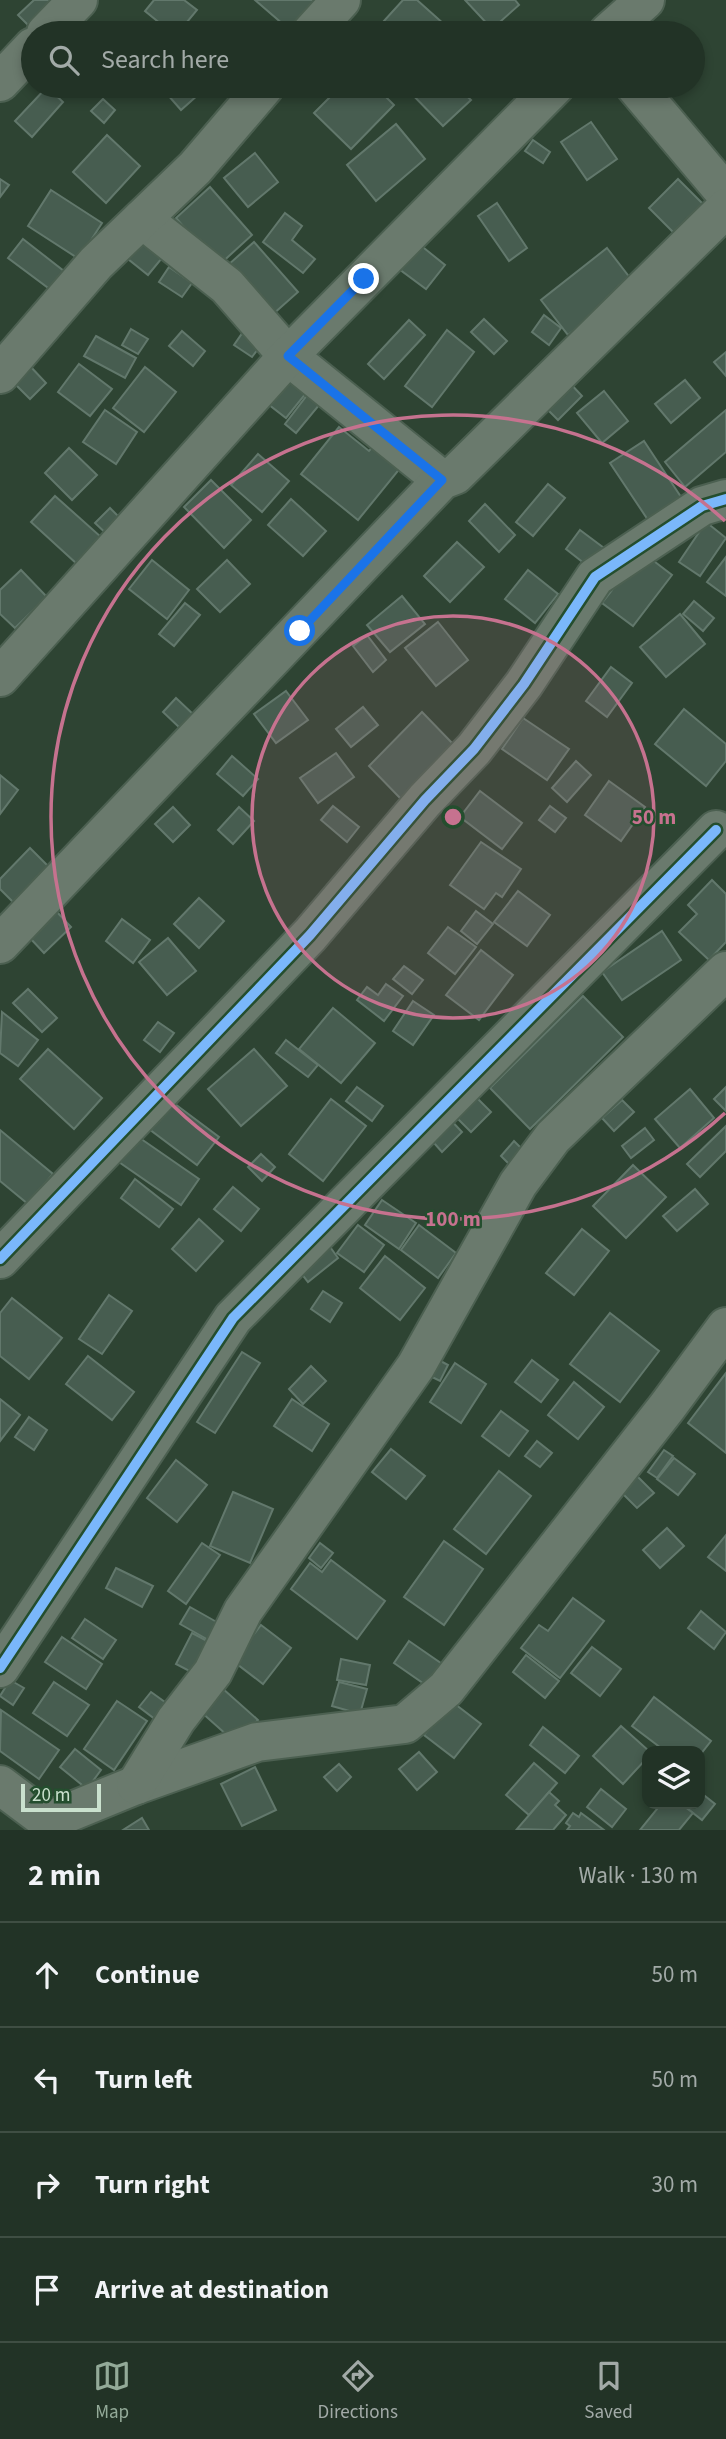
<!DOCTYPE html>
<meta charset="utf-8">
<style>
body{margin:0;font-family:"Source Sans 3",sans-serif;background:#2a3b2e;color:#f1f3f6}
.controls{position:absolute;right:21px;bottom:21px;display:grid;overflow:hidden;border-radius:14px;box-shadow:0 4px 10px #0003}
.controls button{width:63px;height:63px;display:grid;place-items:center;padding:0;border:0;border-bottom:2px solid #3f4e43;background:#223326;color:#f1f3f6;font:35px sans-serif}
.scale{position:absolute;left:21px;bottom:18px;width:80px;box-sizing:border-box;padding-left:7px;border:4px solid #cae1ce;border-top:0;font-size:19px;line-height:24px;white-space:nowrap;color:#cae1ce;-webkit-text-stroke:5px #244e2e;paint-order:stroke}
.stop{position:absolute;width:21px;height:21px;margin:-16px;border:5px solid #1a73e8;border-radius:50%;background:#fff}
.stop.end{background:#1a73e8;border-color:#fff;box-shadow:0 2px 7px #0008}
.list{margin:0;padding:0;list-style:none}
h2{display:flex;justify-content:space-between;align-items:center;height:91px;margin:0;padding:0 28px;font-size:30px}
h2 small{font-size:23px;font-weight:400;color:#a2aaa7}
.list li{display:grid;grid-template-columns:46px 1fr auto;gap:21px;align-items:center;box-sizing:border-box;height:105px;padding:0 28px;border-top:2px solid #3f4e43}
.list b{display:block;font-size:26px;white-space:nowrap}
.list em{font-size:23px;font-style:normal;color:#a2aaa7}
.icon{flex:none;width:38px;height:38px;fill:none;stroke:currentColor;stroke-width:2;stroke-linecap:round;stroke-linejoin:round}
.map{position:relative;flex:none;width:726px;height:1830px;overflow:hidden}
.search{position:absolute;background:#223326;box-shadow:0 4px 10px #0003;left:21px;right:21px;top:21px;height:77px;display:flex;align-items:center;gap:18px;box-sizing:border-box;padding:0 24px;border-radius:38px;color:#a2aaa7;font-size:26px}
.sheet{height:511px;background:#223326}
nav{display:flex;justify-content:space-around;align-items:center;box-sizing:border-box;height:98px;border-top:2px solid #3f4e43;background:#223326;font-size:19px;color:#a2aaa7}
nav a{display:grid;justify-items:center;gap:4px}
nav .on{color:#93aa98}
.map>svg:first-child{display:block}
.building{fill:#475d50;stroke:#62786c;stroke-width:2}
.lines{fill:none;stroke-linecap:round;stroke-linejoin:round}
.minor-casing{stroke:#4c6051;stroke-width:42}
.minor{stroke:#6a7a6d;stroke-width:38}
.cycleway-casing{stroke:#244e2e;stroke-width:15}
.cycleway{stroke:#7ab7fb;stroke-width:10}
.route{stroke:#1a73e8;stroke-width:9}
.ring{fill:none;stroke:#c6728f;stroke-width:3.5}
.centre{fill:#c6728f;stroke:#244e2e;stroke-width:3.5}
.ring-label{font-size:21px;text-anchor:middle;font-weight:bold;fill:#c6728f;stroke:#244e2e;stroke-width:5;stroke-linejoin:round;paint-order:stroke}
</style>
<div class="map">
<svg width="726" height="1830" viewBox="0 0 726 1830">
<rect width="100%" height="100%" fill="#2e4433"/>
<!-- building -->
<g class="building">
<polygon points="34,0 50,0 57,8 34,31 18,15"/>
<polygon points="154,0 184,0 197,10 178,33 172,33 145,11"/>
<polygon points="255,0 314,0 316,2 291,31"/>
<polygon points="403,0 417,0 445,25 437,33 373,33"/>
<polygon points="465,0 515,0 519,5 492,29"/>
<polygon points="63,86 83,86 74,96"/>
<polygon points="160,86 208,86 181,110"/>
<polygon points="341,86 375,86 394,105 351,149 314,113"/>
<polygon points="404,86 456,86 471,100 443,126"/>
<polygon points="47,87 63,102 32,137 15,121"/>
<polygon points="103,99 115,110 104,123 91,111"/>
<polygon points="591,122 617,159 587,180 561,142"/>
<polygon points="396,124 425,159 376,201 347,165"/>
<polygon points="107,135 140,166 106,203 73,172"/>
<polygon points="533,140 550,152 543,163 525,151"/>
<polygon points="255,153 278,182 248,207 224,178"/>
<polygon points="0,179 9,185 0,197"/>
<polygon points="678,179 703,204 674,233 649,208"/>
<polygon points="210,187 252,235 218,266 176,218"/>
<polygon points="51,190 102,223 79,259 28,226"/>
<polygon points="497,203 527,248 509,261 478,216"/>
<polygon points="285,213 302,226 292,240 315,259 303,273 263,242"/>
<polygon points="151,231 171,247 148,275 128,259"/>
<polygon points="23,239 69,275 55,293 8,258"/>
<polygon points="254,242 298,292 272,315 228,265"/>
<polygon points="419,244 445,265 426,289 399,269"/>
<polygon points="607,248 634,283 568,335 541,300"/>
<polygon points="169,267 192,283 182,297 159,282"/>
<polygon points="544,315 561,328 549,345 532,332"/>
<polygon points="484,319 507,341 494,354 471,332"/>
<polygon points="409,320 425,335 384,379 368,364"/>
<polygon points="131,329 148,339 138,354 122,345"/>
<polygon points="447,330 474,352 432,407 405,386"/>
<polygon points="182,331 205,351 193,366 169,346"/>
<polygon points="243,332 261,345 252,357 234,345"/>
<polygon points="96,336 136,358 125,378 84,356"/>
<polygon points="726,352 726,376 714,362"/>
<polygon points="79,364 112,389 90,416 58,392"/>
<polygon points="29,365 46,383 30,399 12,381"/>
<polygon points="145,367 176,392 144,432 113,408"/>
<polygon points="289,378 307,392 286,418 268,404"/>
<polygon points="685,380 700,398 671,423 655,404"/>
<polygon points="568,381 582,396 558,420 543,405"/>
<polygon points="604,391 628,421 602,443 577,413"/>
<polygon points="308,394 320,404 296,433 285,424"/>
<polygon points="105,410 137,432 116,464 83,442"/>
<polygon points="726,410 726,452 685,487 665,462"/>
<polygon points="339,427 369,451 379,440 406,461 358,520 301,474"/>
<polygon points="644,441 683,500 650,523 610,463"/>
<polygon points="69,448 97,475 72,500 45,473"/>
<polygon points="258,454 289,481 262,512 231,485"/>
<polygon points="211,480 251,520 224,548 184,507"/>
<polygon points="548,484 565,498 533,536 516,522"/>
<polygon points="55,496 101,537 77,564 31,522"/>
<polygon points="291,499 326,531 303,556 268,525"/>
<polygon points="485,504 515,535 499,552 469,521"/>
<polygon points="110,508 125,523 111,538 95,523"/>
<polygon points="706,522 726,538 700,576 679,562"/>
<polygon points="580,530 608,551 594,571 566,549"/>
<polygon points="457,542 484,567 450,602 424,576"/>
<polygon points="642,552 672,575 633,626 602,603"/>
<polygon points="726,557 726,596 707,582"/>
<polygon points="152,560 189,590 167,619 129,589"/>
<polygon points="227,560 250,584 220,612 197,589"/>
<polygon points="21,570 47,597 15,628 0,614 0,590"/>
<polygon points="528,570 558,594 535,623 505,599"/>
<polygon points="402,596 425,624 390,652 367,625"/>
<polygon points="694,601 714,618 703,631 683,614"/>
<polygon points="185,603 200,615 174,646 159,634"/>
<polygon points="680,614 705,644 666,677 640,647"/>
<polygon points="438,622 468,660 436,686 405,648"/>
<polygon points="367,635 386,660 373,672 353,646"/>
<polygon points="611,667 632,683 607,717 586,701"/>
<polygon points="286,691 308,720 276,743 254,714"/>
<polygon points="176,698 194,715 181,729 163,712"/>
<polygon points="363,707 378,725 351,747 336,729"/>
<polygon points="684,709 726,744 726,761 706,786 655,744"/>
<polygon points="422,712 455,746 401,799 369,766"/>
<polygon points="523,718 569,749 547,780 502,749"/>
<polygon points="336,753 354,777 318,803 300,778"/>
<polygon points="232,756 258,779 243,796 217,774"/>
<polygon points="576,761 591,775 567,802 552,788"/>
<polygon points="0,775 18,790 0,814"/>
<polygon points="609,781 645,807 621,841 585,815"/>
<polygon points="480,791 522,823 502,849 460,817"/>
<polygon points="333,806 359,827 347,842 321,820"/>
<polygon points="550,806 566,818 555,832 539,820"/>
<polygon points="173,807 190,825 173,842 155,824"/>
<polygon points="239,807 254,821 233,844 218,830"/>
<polygon points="481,842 521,869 502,897 496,893 484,909 450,885"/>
<polygon points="30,848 53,871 18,907 0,889 0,879"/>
<polygon points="712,880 726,894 726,942 709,960 679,932 697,914 688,905"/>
<polygon points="518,891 550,915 527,946 494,922"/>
<polygon points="199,898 224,921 199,948 174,924"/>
<polygon points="56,911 71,927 44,953 29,937"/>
<polygon points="476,911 493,924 477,944 461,931"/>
<polygon points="122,919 150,940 133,963 106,941"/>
<polygon points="448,927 476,947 455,974 428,953"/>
<polygon points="662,931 681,960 622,1000 602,972"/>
<polygon points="168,938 196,971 167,995 139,962"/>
<polygon points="481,950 513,975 479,1020 446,995"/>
<polygon points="404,966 423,980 412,994 393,979"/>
<polygon points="386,984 403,996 384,1021 357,1000 367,987 378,995"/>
<polygon points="28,989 57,1018 42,1032 13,1003"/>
<polygon points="583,996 623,1037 530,1129 490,1088"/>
<polygon points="413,1001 434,1015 413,1045 393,1031"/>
<polygon points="333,1008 375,1043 341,1083 299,1049"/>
<polygon points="2,1012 38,1040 18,1066 0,1053"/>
<polygon points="158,1022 174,1033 160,1052 144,1040"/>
<polygon points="286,1040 318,1065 308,1077 276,1053"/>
<polygon points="48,1049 102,1098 74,1129 20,1079"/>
<polygon points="254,1049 287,1086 241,1126 208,1089"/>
<polygon points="357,1087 383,1106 372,1121 346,1101"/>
<polygon points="726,1087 726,1111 714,1099"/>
<polygon points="690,1089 714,1118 680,1148 655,1119"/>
<polygon points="470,1091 491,1112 471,1132 450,1111"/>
<polygon points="331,1099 366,1126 323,1181 289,1154"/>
<polygon points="622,1100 634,1112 614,1131 602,1118"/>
<polygon points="171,1101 219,1137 197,1165 149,1129"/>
<polygon points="446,1115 462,1132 442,1152 426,1134"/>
<polygon points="726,1126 726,1151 700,1177 687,1164"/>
<polygon points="645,1128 654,1140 631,1158 622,1146"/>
<polygon points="0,1130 53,1174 28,1204 0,1181"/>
<polygon points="134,1134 199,1179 181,1205 116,1160"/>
<polygon points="514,1141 525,1152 511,1166 501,1156"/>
<polygon points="261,1154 275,1167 262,1181 248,1167"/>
<polygon points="633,1165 666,1197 626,1238 593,1206"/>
<polygon points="135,1179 173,1209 159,1227 121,1198"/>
<polygon points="233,1187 259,1209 241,1231 214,1209"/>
<polygon points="695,1189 708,1204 677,1231 663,1216"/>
<polygon points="382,1200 416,1223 399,1249 365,1225"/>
<polygon points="199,1219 223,1241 196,1271 172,1249"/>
<polygon points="358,1225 384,1245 364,1272 337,1253"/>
<polygon points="419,1225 456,1253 438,1278 401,1250"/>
<polygon points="582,1229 609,1251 574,1295 546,1273"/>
<polygon points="328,1244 338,1258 308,1282 297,1268"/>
<polygon points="385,1256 425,1288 400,1320 360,1288"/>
<polygon points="323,1291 342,1303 330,1322 311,1309"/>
<polygon points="109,1295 132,1311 102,1354 79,1339"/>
<polygon points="12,1298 62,1338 29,1379 0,1356 0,1313"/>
<polygon points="610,1313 659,1351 620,1402 570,1364"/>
<polygon points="242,1352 260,1363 215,1433 197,1422"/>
<polygon points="88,1356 134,1392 112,1420 66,1384"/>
<polygon points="435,1358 448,1365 440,1381 426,1374"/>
<polygon points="532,1360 558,1380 541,1402 515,1382"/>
<polygon points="455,1363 486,1384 461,1423 430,1402"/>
<polygon points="311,1366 326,1381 303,1404 289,1389"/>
<polygon points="726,1373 726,1453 688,1423"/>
<polygon points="574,1382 604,1407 578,1439 548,1415"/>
<polygon points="0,1399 20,1415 0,1441"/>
<polygon points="292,1399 329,1424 312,1451 274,1426"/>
<polygon points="501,1411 528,1431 509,1456 482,1436"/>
<polygon points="29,1417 47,1430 34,1450 15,1437"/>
<polygon points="537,1441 552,1453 540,1467 525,1456"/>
<polygon points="391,1449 425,1476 406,1499 372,1472"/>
<polygon points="664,1450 673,1456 657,1478 648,1472"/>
<polygon points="674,1458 695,1474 678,1495 657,1479"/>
<polygon points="176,1460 207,1485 177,1522 147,1498"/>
<polygon points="499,1471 531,1496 486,1554 454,1529"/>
<polygon points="634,1473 654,1493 637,1508 617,1488"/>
<polygon points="233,1492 273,1509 250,1563 210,1546"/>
<polygon points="667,1528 684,1546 660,1568 643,1550"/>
<polygon points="726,1535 726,1571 708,1557"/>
<polygon points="444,1541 483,1569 444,1625 404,1597"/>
<polygon points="202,1543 220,1555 186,1604 168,1591"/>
<polygon points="320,1543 333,1553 321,1568 309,1558"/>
<polygon points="331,1560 385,1601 357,1639 291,1589 310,1563 322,1572"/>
<polygon points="116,1568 153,1586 142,1607 106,1588"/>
<polygon points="573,1598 604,1621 560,1678 521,1648 539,1625 548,1631"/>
<polygon points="190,1607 222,1625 212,1642 180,1624"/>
<polygon points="701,1611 726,1632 714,1649 688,1628"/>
<polygon points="85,1619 116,1640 103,1659 72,1638"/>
<polygon points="261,1625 291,1648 263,1684 233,1661"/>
<polygon points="192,1633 213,1644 197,1675 176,1664"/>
<polygon points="62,1637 102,1664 86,1689 45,1662"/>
<polygon points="409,1641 448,1668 433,1690 394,1663"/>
<polygon points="592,1647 621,1669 600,1696 571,1673"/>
<polygon points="526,1655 559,1681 545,1698 513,1672"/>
<polygon points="341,1659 370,1665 366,1685 337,1680"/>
<polygon points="10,1680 24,1688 13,1705 0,1696"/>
<polygon points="54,1682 89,1705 67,1736 33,1713"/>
<polygon points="339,1682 367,1689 360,1714 332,1706"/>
<polygon points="222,1688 258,1720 237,1744 201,1712"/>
<polygon points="151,1692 176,1710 164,1726 139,1707"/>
<polygon points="654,1697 711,1741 700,1755 700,1751 665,1751 632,1726"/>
<polygon points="117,1701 147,1721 114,1770 84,1749"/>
<polygon points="451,1701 481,1724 454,1758 424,1735"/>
<polygon points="1,1710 59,1750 39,1779 0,1751"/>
<polygon points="621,1726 649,1751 647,1758 623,1784 593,1756"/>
<polygon points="543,1727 579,1756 565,1773 530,1745"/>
<polygon points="75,1749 101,1770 87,1789 60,1767"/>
<polygon points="419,1752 437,1772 417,1790 399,1769"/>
<polygon points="534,1763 557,1783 529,1815 506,1795"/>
<polygon points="339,1764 351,1777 337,1791 324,1777"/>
<polygon points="255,1767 276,1810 242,1826 221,1784"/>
<polygon points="601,1789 626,1809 612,1827 587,1807"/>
<polygon points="549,1792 559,1801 555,1805 566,1815 553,1830 517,1829"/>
<polygon points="700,1792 715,1804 702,1820 688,1809 692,1804 700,1804"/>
<polygon points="661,1804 681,1804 693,1813 679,1830 640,1830"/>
<polygon points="573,1813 579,1817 581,1813 604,1830 567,1830 570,1826 566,1823"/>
<polygon points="142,1818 149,1830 123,1830"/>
</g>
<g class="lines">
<!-- minor casing -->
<g class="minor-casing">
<g id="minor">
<polyline points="46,33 78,0"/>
<polyline points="311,33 341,0"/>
<polyline points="608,33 645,0"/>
<polyline points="0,82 33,47"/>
<polyline points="635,86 726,194"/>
<polyline points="142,219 227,286 288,356 442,480"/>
<polyline points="0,374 96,263 195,168 265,86"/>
<polyline points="0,677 288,356 555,86"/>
<polyline points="0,944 442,480 455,475 726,208"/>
<polyline points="0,1259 310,935 425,800 474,749 524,684 595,577 702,506 726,499"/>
<polyline points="0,1668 233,1318 716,830"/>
<polyline points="0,1785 48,1821 136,1785 257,1742 405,1724 446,1689 667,1407 726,1327"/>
<polyline points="136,1785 176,1720 213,1672 243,1611 416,1366 518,1184 553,1137 726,971"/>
</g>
</g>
<!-- minor -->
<use href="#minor" class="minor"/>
<!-- cycleway casing -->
<g class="cycleway-casing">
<g id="cycleway">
<polyline points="0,1259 310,935 425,800 474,749 524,684 595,577 702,506 726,499"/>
<polyline points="0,1668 233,1318 716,830"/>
</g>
</g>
<!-- cycleway -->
<use href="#cycleway" class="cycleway"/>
</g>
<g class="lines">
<!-- route -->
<polyline class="route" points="300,631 442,480 288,356 364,279"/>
</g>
<!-- distance rings -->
<circle cx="453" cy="817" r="201" fill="#c6728f" fill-opacity=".12"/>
<g class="ring">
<circle cx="453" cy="817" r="201"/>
<path d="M725 1113A402 402 0 1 1 725 521"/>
</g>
<circle cx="453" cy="817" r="10" class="centre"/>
<g class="ring-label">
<text x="654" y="824">50 m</text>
<text x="453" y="1226">100 m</text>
</g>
</svg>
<div class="controls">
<button><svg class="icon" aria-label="layers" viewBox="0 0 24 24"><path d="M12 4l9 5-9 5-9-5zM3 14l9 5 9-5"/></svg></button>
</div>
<div class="scale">20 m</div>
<div class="stop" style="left:300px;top:631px"></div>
<div class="stop end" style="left:364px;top:279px"></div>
<div class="search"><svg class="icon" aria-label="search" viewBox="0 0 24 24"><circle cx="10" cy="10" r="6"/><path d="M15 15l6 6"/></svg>Search here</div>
</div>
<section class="sheet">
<h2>2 min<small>Walk · 130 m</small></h2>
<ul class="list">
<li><svg class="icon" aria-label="ahead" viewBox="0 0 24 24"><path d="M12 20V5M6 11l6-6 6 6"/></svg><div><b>Continue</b></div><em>50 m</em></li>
<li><svg class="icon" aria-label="left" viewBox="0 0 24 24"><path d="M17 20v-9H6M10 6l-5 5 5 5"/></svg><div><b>Turn left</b></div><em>50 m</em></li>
<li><svg class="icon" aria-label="right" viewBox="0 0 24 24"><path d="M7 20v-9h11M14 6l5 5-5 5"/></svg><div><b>Turn right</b></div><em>30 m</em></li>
<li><svg class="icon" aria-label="arrive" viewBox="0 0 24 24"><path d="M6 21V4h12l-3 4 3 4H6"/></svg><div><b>Arrive at destination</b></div></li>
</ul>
</section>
<nav>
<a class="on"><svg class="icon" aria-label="map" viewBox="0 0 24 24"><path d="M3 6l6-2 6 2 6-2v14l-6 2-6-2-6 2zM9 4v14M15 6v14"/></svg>Map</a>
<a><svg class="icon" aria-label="directions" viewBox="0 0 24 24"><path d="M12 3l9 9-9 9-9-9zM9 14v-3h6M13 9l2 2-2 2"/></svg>Directions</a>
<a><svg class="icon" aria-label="saved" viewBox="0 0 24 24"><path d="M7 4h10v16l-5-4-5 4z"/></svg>Saved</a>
</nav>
